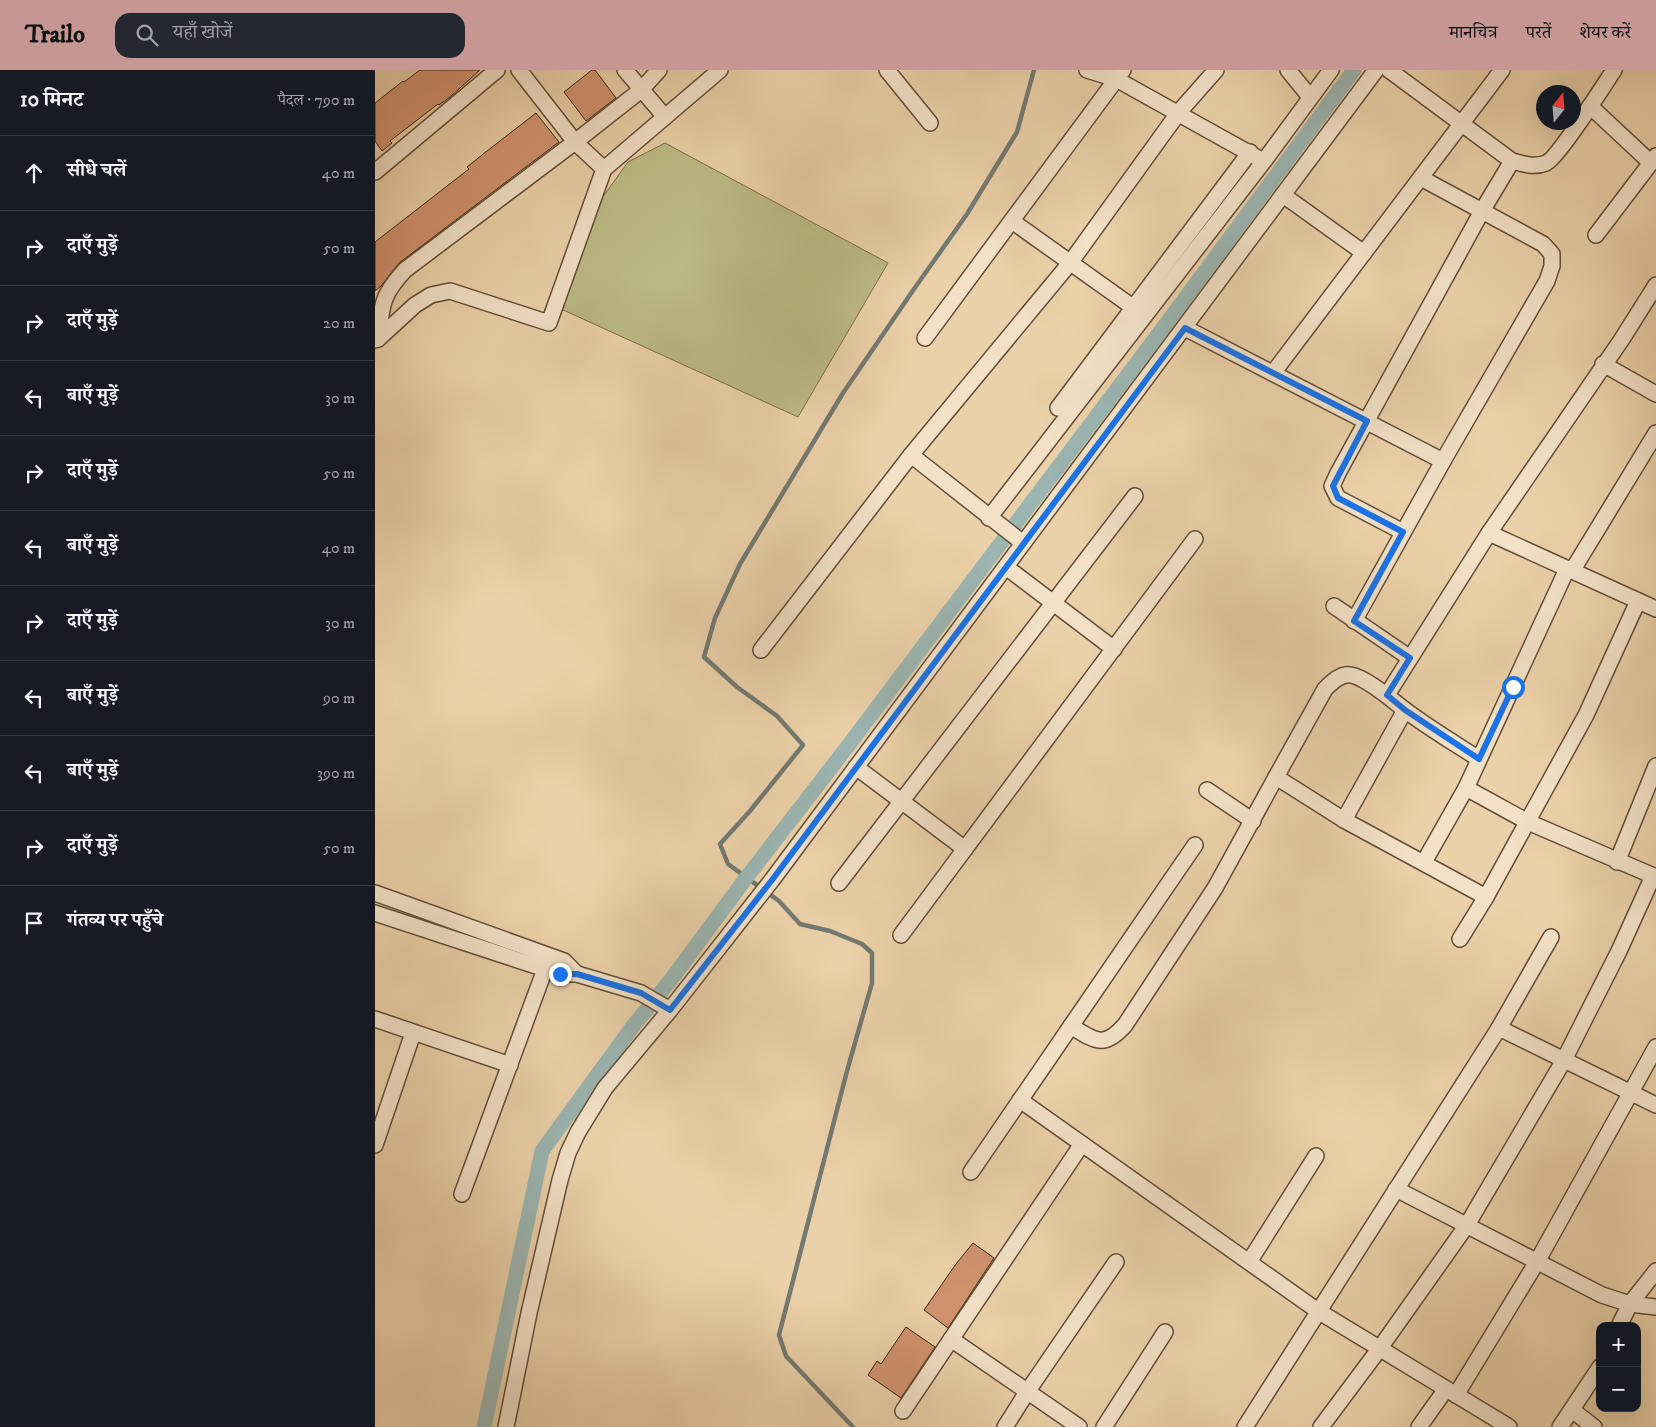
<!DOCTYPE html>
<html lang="hi">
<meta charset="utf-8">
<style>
body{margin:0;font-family:"IM FELL DW Pica","Noto Serif Devanagari",serif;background:#242831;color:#f1f3f6}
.controls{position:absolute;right:15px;bottom:15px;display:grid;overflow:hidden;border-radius:10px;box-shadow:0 5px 20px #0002}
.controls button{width:45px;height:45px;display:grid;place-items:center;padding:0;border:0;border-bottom:1px solid #363941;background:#171b24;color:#f1f3f6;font:25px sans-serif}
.compass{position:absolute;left:1161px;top:15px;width:45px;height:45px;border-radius:50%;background:#171b24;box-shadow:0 5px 20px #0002;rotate:17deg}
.stop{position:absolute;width:15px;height:15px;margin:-11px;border:4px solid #1a73e8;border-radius:50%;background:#fff}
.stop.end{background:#1a73e8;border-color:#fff;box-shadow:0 1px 5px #0008}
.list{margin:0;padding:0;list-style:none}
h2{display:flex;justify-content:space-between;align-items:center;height:65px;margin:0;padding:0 20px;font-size:21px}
h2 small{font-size:16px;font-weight:400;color:#9ea1a6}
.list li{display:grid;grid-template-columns:32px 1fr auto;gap:15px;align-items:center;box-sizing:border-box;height:75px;padding:0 20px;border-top:1px solid #363941}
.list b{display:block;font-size:19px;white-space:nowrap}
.list em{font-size:16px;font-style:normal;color:#9ea1a6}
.icon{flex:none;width:28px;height:28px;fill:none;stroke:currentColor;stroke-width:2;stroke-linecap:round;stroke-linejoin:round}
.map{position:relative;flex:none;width:1281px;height:1357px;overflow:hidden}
header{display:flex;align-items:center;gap:30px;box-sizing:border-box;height:70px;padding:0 25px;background:#c59692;color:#111}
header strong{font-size:24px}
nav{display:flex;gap:28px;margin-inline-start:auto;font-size:18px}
.search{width:350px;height:45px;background:#242831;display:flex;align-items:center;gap:12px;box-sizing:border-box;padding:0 18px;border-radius:15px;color:#9ea1a6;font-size:19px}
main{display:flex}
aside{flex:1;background:#171b24}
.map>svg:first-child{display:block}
.green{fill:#bcba85;stroke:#796e4c}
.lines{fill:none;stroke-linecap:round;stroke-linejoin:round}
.stream{stroke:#737a72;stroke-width:4.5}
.canal{stroke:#9bb5b1;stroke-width:15}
.building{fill:#d1936f;stroke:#362214}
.minor-casing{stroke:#634e39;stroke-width:18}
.minor{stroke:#f2e1c7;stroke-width:15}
.route{stroke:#1a73e8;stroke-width:6}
</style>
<header>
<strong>Trailo</strong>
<div class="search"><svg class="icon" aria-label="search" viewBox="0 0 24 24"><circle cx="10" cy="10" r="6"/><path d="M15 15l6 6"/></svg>यहाँ खोजें</div>
<nav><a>मानचित्र</a><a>परतें</a><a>शेयर करें</a></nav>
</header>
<main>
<aside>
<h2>10 मिनट<small>पैदल · 790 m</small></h2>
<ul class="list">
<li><svg class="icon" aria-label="ahead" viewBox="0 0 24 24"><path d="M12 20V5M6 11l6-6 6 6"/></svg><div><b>सीधे चलें</b></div><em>40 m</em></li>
<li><svg class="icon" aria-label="right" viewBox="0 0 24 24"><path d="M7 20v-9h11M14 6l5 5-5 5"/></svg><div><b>दाएँ मुड़ें</b></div><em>50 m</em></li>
<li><svg class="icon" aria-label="right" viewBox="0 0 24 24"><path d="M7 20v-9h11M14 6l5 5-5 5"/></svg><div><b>दाएँ मुड़ें</b></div><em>20 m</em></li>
<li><svg class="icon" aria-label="left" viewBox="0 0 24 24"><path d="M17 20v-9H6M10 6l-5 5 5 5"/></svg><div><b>बाएँ मुड़ें</b></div><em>30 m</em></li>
<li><svg class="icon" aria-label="right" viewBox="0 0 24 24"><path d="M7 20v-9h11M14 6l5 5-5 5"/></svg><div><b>दाएँ मुड़ें</b></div><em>50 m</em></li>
<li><svg class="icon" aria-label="left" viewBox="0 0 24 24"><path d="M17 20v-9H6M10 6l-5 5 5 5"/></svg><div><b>बाएँ मुड़ें</b></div><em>40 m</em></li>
<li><svg class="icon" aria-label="right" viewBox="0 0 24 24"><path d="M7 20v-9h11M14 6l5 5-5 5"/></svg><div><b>दाएँ मुड़ें</b></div><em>30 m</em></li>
<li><svg class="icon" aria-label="left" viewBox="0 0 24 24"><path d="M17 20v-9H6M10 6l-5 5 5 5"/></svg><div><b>बाएँ मुड़ें</b></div><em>90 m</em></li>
<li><svg class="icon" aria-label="left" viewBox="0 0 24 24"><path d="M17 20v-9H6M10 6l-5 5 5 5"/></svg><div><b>बाएँ मुड़ें</b></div><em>390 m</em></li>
<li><svg class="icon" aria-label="right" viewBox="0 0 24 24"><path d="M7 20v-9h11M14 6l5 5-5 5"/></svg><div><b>दाएँ मुड़ें</b></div><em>50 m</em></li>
<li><svg class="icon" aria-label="arrive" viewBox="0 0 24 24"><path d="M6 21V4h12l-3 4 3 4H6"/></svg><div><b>गंतव्य पर पहुँचे</b></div></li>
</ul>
</aside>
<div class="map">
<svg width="1281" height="1357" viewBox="0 0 1281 1357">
<rect width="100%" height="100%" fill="#ebd1a9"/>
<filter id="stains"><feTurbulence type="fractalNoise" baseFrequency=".004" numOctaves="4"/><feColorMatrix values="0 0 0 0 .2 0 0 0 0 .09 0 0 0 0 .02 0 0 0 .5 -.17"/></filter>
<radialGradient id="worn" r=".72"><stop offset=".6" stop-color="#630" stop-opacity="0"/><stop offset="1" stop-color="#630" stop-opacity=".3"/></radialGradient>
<!-- green -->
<polygon class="green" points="290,73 513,193 423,347 186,239 227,128 253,92"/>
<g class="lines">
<!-- stream -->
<polyline class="stream" points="478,1357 411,1286 404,1265 472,1001 497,913 497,883 487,874 455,861 425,854 404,831 353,794 345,774 375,741 428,675 402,646 362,617 329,587 340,548 365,494 468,323 539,219 592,144 642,62 659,0"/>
<!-- canal -->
<polyline class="canal" points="109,1357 167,1081 258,956 295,911 371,808 473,676 791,254 979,0"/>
</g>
<!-- building -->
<g class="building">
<polygon points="45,0 105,0 75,27 64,35 63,34 15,71 17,73 7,81 0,71 0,33 28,11 29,12"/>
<polygon points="217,0 220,0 241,28 211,51 189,22"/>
<polygon points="161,43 184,72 24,193 6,216 0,221 0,172 94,99 92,97 112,81"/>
<polygon points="598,1173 619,1188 573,1258 549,1240 581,1194"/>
<polygon points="531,1257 560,1277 526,1328 493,1305 502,1291 506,1294"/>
</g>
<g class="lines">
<!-- minor casing -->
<g class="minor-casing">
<g id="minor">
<polyline points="144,0 200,72 229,99"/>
<polyline points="250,0 290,47"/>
<polyline points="512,0 555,53"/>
<polyline points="712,0 741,9 883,88"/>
<polyline points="913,0 935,27"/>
<path d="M1014,0L1137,91C1149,94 1159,98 1171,93C1182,89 1229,15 1239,0"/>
<polyline points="1215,36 1276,93"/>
<polyline points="0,102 122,0"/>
<polyline points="908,125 989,183"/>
<polyline points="637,151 759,238"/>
<polyline points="1221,165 1281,86"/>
<polyline points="810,258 1068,391"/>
<polyline points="550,268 748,0"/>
<path d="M3,269C7,235 6,226 30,200L200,72L266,20L284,0"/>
<polyline points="0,270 3,269 40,235 56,225 75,221 174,253 229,99 345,0"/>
<polyline points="1228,294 1281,324"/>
<polyline points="898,303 1127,0"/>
<polyline points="683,338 875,82"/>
<polyline points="536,385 648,473"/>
<polyline points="614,448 889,91 956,0"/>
<polyline points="1028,462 963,428 957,416 963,403 1107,141 1137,91"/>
<polyline points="1114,463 1281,539"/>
<polyline points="631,497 739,579"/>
<polyline points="1192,499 1091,718 1153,752 1281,807"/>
<polyline points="1197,501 1281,363"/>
<polyline points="959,536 1035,588"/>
<polyline points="979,551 1068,391 1172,211 1177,196 1177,184 1168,174 1046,108"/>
<polyline points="386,580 536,385 695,193 804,42 841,0"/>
<polyline points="1012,625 1114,463 1247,269 1281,215"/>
<path d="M1104,689C1079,673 1054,658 1030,640C1017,630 992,608 976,605C966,603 957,612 950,619L901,707L969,750L1111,827"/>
<polyline points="481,697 590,779"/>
<polyline points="832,720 878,751"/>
<polyline points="969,750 1030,640"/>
<polyline points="1049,792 1091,718"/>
<polyline points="1242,792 1281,696"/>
<polyline points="464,813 760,426"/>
<polyline points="0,823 189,891 202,904"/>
<polyline points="0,843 170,899 185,904 202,904 266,923 295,940"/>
<polyline points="526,865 820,469"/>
<polyline points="1176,867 1124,958 1281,1035"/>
<polyline points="1085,869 1111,827 1211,645 1263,531"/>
<polyline points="0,949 135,995"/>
<path d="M696,956C720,971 729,979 750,955L840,818L901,707"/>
<polyline points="645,1030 943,1241 1134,1357"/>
<polyline points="0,1075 38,963"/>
<polyline points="596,1102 820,775"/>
<polyline points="1021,1119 1227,1225 1255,1234 1281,1237"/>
<polyline points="87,1124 170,899"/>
<polyline points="874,1192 941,1086"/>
<polyline points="1244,1256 1255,1234 1281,1201"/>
<polyline points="576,1269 704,1357"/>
<polyline points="1081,1325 1163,1190 1281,977"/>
<polyline points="1197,1340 1219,1357"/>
<polyline points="528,1341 707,1074"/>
<polyline points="131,1357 154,1243 185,1110 193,1083 203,1062 230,1018 295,940 397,810 1001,0"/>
<polyline points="630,1357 652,1322 741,1192"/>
<polyline points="729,1357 790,1262"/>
<polyline points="870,1357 1124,958"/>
<polyline points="946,1357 1005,1278 1092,1155 1189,990 1244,881 1278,806"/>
<polyline points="1044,1357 1071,1319"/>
<polyline points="1185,1357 1225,1297"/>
</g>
</g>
<!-- minor -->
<use href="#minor" class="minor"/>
</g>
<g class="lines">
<!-- route -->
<polyline class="route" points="185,904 202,904 266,923 295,940 397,810 810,258 992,351 958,416 963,428 1028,462 979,551 1035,588 1012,625 1030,640 1104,689 1138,617"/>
</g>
<rect width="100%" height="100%" filter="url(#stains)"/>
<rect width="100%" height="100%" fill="url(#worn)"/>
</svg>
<div class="controls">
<button>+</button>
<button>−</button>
</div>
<svg class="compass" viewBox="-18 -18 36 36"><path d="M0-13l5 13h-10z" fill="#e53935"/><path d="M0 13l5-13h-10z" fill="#9ea1a6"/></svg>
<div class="stop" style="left:1138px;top:617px"></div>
<div class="stop end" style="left:185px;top:904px"></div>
</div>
</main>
